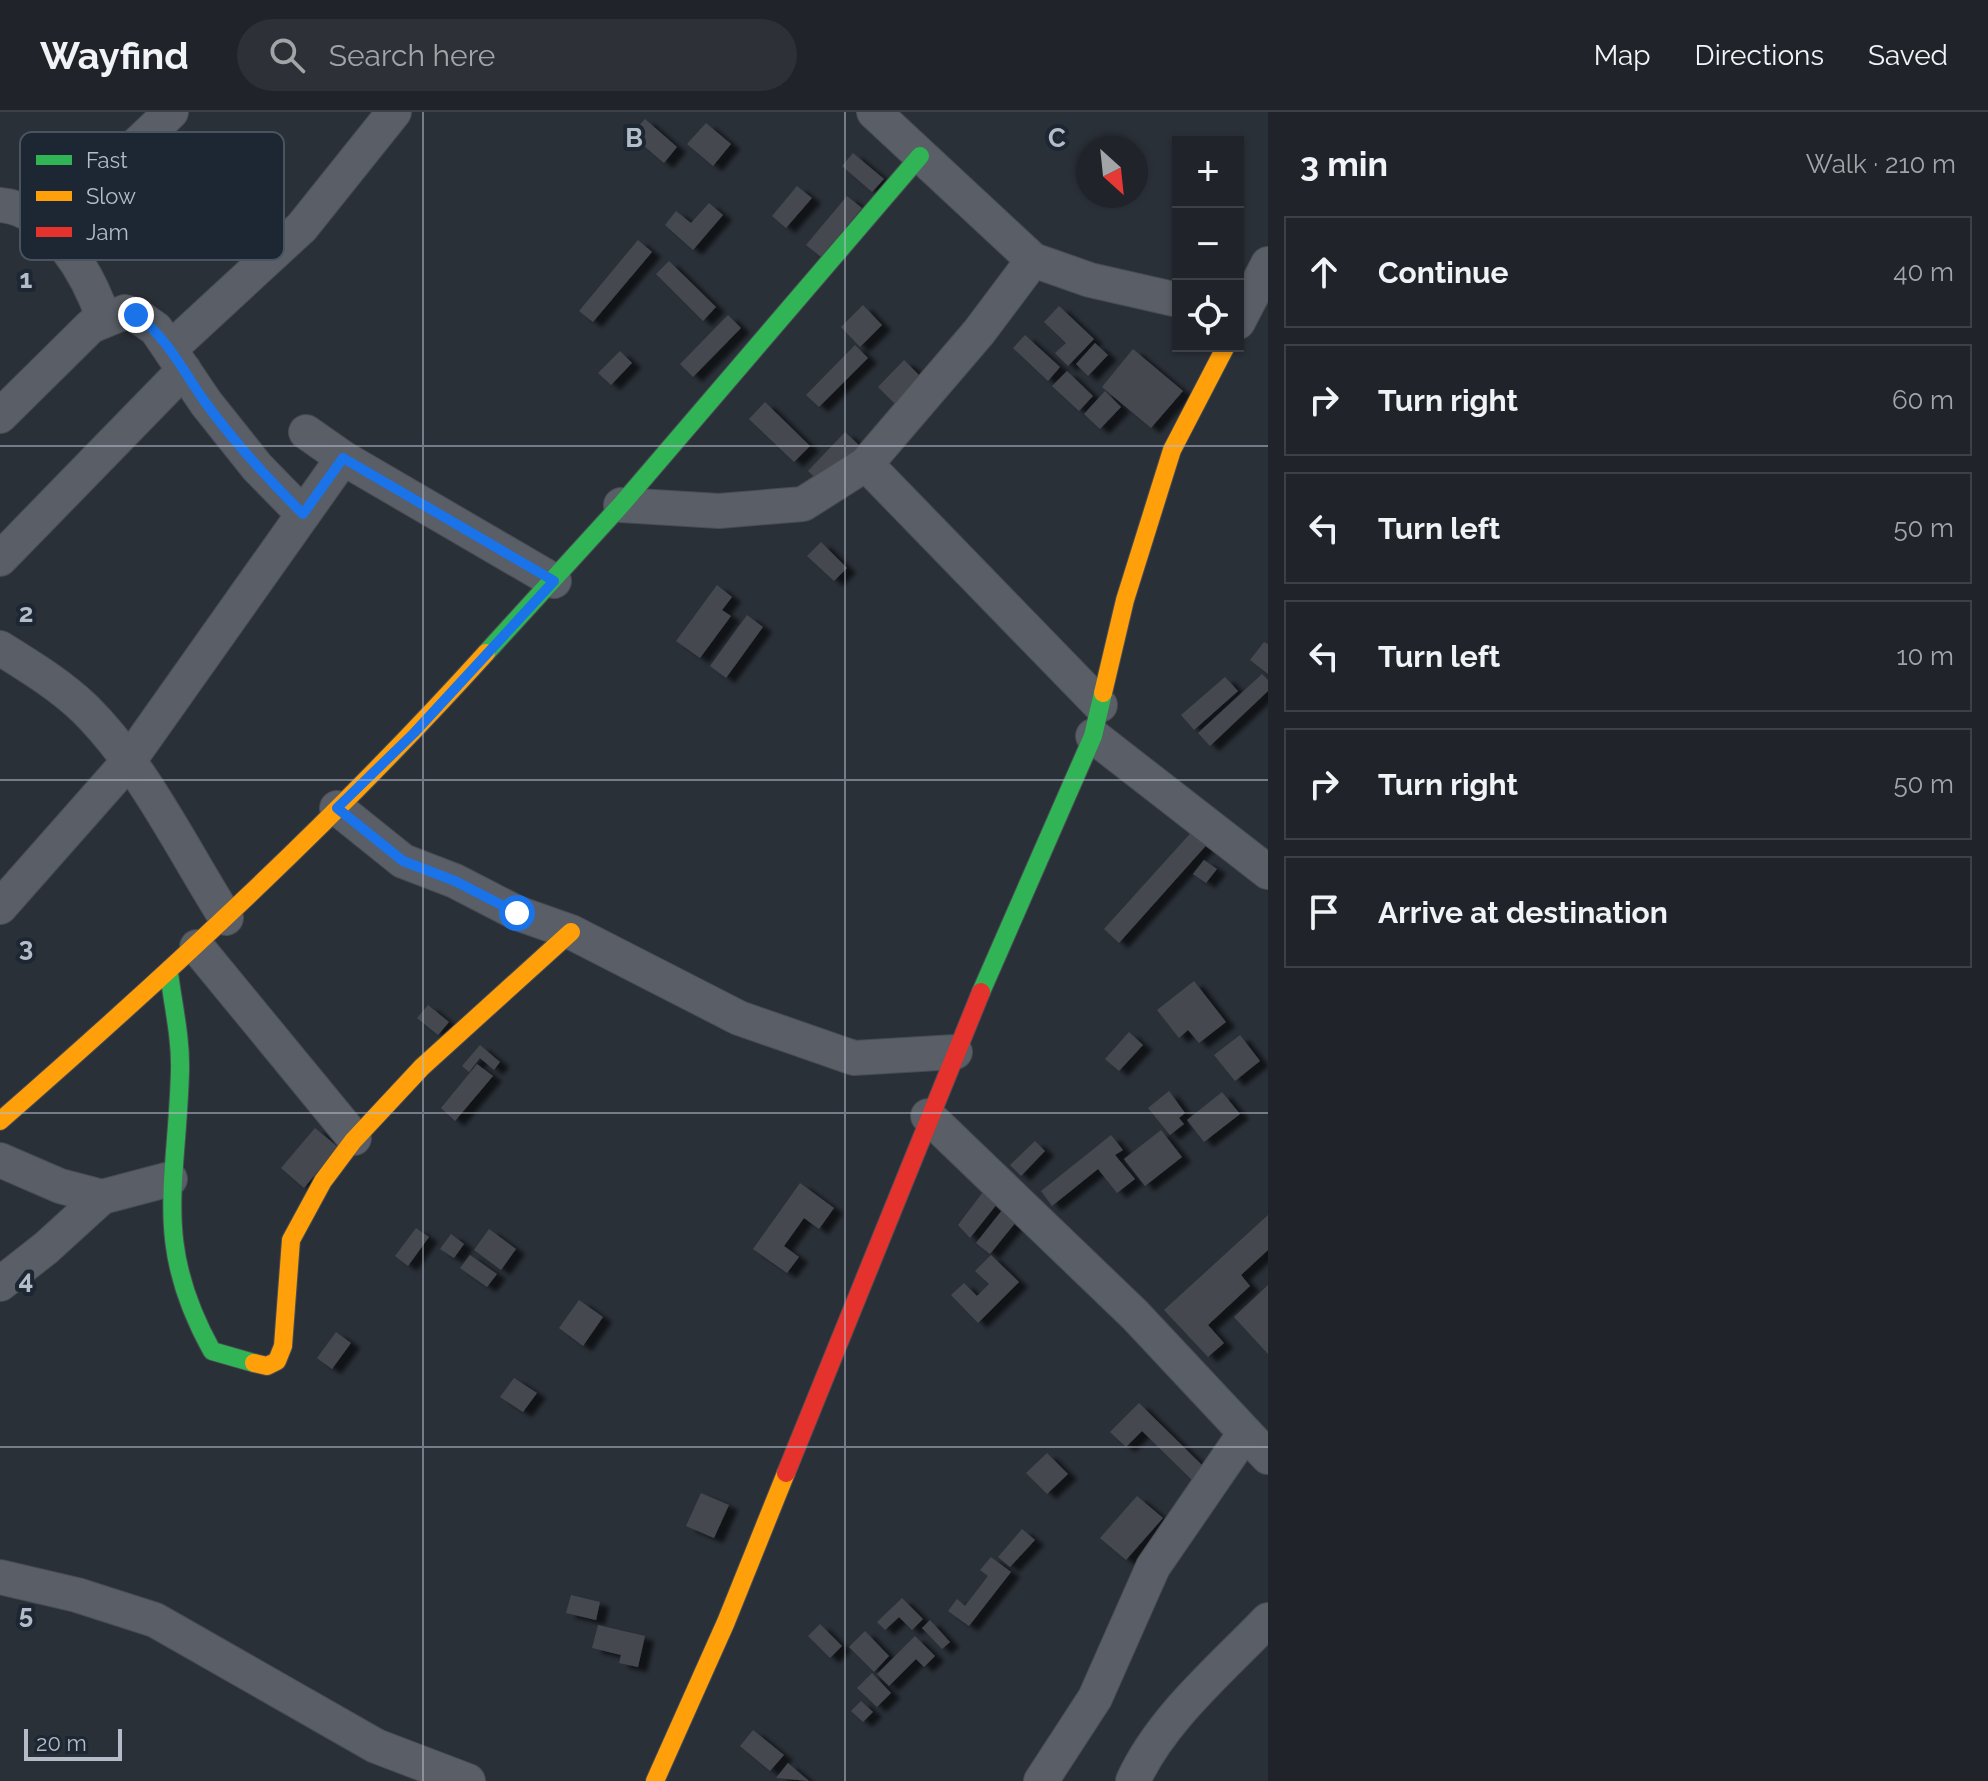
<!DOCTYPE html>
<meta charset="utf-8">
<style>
body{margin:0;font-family:Raleway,sans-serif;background:#2d3036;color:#f1f3f6}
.controls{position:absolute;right:24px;top:24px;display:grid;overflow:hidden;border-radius:0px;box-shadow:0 2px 6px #0004}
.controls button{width:72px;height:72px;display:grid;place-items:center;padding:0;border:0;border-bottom:2px solid #3d4147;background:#20242a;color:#f1f3f6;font:40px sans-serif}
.compass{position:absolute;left:1076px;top:24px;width:72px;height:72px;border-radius:50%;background:#20242a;box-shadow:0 2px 6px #0004;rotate:153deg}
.scale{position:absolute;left:24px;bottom:20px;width:98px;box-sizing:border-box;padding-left:8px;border:4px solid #b4bcc9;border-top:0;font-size:22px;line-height:28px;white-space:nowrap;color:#b4bcc9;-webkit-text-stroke:6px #1d2633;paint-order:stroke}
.stop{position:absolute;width:24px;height:24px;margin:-18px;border:6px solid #1a73e8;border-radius:50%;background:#fff}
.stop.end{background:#1a73e8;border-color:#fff;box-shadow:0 2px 8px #0008}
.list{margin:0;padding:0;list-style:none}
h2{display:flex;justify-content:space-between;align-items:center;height:104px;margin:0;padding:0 32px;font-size:34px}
h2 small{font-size:26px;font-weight:400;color:#a2a4a8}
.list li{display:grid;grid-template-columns:52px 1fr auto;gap:24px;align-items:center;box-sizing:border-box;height:112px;margin:0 16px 16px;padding:0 16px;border:2px solid #3d4147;border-radius:0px}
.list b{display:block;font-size:30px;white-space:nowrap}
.list em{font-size:26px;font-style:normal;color:#a2a4a8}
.icon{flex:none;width:44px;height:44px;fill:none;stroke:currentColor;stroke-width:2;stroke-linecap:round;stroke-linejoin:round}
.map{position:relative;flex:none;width:1268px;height:1669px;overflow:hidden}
header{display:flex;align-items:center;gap:48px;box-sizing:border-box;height:112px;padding:0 40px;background:#20242a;border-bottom:2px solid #3d4147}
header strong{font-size:38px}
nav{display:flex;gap:44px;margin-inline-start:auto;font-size:28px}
.search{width:560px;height:72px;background:#2d3036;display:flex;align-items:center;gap:20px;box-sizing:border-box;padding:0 28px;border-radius:44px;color:#a2a4a8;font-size:30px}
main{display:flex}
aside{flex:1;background:#20242a}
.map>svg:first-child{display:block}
.building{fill:#444950;filter:url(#shadow)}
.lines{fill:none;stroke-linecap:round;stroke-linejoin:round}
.street-casing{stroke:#484c53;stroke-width:36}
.fast-casing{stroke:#484c53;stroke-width:20}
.slow-casing{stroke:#484c53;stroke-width:20}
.jam-casing{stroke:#484c53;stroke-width:20}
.street{stroke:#5a5e66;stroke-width:34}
.fast{stroke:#30b455;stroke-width:18}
.slow{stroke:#ff9f0a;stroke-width:18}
.jam{stroke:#e5322d;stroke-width:18}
.route{stroke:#1a73e8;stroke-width:10}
.grid{fill:none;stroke:#b4bcc9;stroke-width:2;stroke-opacity:0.55}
.key{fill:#1d2633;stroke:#4a5360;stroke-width:2}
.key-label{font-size:22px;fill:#b4bcc9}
.grid-label{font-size:26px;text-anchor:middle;font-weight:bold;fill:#b4bcc9;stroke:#1d2633;stroke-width:8;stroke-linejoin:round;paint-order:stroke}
</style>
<header>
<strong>Wayfind</strong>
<div class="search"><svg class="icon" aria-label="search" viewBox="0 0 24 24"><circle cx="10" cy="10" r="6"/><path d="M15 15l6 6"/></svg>Search here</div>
<nav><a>Map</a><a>Directions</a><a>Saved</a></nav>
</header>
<main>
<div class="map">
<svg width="1268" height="1669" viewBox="0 0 1268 1669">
<defs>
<filter id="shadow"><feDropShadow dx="9" dy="5" stdDeviation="2" flood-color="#0009"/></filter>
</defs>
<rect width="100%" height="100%" fill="#2a3038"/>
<!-- building -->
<g class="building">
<polygon points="645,7 677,35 664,51 631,23"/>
<polygon points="706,11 731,32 713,54 687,32"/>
<polygon points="853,41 884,67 872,80 842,54"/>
<polygon points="797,74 812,86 786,116 772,104"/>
<polygon points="847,84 862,96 821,145 806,133"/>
<polygon points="709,91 723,103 693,138 665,113 676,99 691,111"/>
<polygon points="638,128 652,140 593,210 579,199"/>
<polygon points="669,149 716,195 703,209 656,162"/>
<polygon points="863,193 882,213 860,235 841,215"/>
<polygon points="1059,194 1094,227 1068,254 1055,241 1066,231 1044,210"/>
<polygon points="728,203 741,216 693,265 680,252"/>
<polygon points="1025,223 1060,255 1048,269 1013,236"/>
<polygon points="1095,231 1108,243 1088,264 1076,252"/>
<polygon points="855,233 868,246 819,295 806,283"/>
<polygon points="1133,237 1183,279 1151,316 1102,275"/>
<polygon points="620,239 632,251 611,273 598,261"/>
<polygon points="904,248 926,270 899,296 878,275"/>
<polygon points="1067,259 1093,284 1079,299 1052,274"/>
<polygon points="1105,279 1121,295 1100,317 1084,302"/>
<polygon points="765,290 810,334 794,350 749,307"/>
<polygon points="845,320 861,335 823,373 808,359"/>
<polygon points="821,430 847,456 834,469 807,444"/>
<polygon points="717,473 732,485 722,498 731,504 700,546 676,529"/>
<polygon points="747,503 763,515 726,566 710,554"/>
<polygon points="1264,530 1268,532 1268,562 1250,548"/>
<polygon points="1262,562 1268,568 1268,579 1210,634 1198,621"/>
<polygon points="1225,565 1238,579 1194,618 1181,603"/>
<polygon points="1196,715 1211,728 1119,831 1104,817"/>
<polygon points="1204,748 1217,757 1206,771 1193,762"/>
<polygon points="1194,869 1226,910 1199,931 1188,918 1179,926 1157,898"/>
<polygon points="428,893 449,910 438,923 417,906"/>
<polygon points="1129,920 1143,933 1119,959 1105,947"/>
<polygon points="1240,923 1260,949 1235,969 1214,943"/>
<polygon points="480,933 500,950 494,958 480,946 469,960 462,954"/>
<polygon points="477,952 493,964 455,1009 441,996"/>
<polygon points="1169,979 1185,1001 1179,1006 1184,1012 1170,1023 1148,996"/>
<polygon points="1222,980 1240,1002 1204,1030 1187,1008"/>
<polygon points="315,1016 338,1035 304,1076 281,1056"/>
<polygon points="1161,1018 1182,1045 1145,1074 1124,1047"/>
<polygon points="1111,1023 1123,1038 1115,1043 1135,1067 1117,1081 1098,1057 1052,1094 1041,1079"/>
<polygon points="1035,1029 1045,1039 1021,1064 1010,1053"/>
<polygon points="800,1071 834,1096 819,1117 804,1106 784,1134 799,1145 787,1161 753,1137"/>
<polygon points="989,1072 1024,1100 990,1142 976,1131 1007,1092 1001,1087 970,1126 958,1113"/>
<polygon points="1268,1103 1268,1138 1241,1163 1250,1174 1208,1213 1224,1231 1208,1245 1164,1198"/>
<polygon points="416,1116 429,1125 408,1154 395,1144"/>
<polygon points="489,1117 516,1137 501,1158 474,1138"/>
<polygon points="451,1122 464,1132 454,1146 440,1137"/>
<polygon points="470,1143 497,1162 487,1175 460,1156"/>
<polygon points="991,1143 1019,1170 978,1211 951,1183 964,1171 977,1184 989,1172 975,1159"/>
<polygon points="1268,1173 1268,1242 1234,1205"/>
<polygon points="579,1188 603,1205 583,1234 559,1216"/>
<polygon points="336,1220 351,1231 332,1257 317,1246"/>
<polygon points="514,1266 537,1281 523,1300 500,1285"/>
<polygon points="1139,1291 1208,1359 1195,1371 1142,1319 1126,1335 1110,1320"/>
<polygon points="1047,1341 1068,1362 1047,1382 1026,1361"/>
<polygon points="701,1381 729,1393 714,1426 686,1414"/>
<polygon points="1137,1384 1163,1406 1126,1448 1100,1426"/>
<polygon points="1022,1417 1035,1428 1010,1455 998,1445"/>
<polygon points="991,1445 1011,1460 969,1514 948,1499 957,1487 965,1494 978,1477 988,1464 980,1458"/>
<polygon points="571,1483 600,1490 596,1508 566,1501"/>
<polygon points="902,1486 923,1507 912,1518 899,1505 885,1518 877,1510"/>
<polygon points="930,1508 950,1530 942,1537 922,1516"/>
<polygon points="820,1512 842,1534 830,1546 808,1524"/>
<polygon points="598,1513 645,1524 638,1555 619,1551 621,1543 592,1536"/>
<polygon points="865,1519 889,1544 874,1560 849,1535"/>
<polygon points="915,1524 935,1544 924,1555 916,1547 889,1574 877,1562"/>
<polygon points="872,1561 891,1581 877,1595 857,1576"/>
<polygon points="861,1589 873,1600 863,1610 851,1599"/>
<polygon points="753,1618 784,1643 770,1659 740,1634"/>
<polygon points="788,1651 809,1669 776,1666"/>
</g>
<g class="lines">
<!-- street casing -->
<g class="street-casing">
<g id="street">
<polyline points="874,0 1033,148 1090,168 1178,188"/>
<path d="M0,93C52,97 89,163 104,208"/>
<polyline points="48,117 171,0"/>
<polyline points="1238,210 1268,152"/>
<polyline points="170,237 302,115 394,0"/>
<polyline points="0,304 91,214 125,200 136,203 156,217 206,291 257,355 303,402"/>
<polyline points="306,320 343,346 554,469"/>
<polyline points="866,352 1100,593"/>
<polyline points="621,393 719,399 803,392 866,352 979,220 1033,148"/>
<polyline points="0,447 184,258"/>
<path d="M0,536C29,554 60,573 85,597C142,653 183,738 226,806"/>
<polyline points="1093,624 1268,760"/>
<polyline points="337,696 403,749 455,769 517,801 571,820 739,906 854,946 955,940"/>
<polyline points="0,795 128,650 343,346"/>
<polyline points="197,835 354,1026"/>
<polyline points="928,1004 1135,1203 1268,1345"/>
<polyline points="0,1048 60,1074 102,1085"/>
<polyline points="0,1172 46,1136 102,1085 170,1067"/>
<polyline points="0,1465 77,1483 155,1508 376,1634 468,1669"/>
<polyline points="1041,1669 1095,1586 1153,1455 1245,1321"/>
<path d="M1133,1669C1161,1607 1221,1557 1268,1508"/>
</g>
</g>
<!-- fast casing -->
<g class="fast-casing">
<g id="fast">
<polyline points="486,541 621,393 920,44"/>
<path d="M169,861C173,893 181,926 180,959C177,1073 152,1131 212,1239L254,1251"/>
<polyline points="981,880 1093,624 1103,581"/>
</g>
</g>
<!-- slow casing -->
<g class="slow-casing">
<g id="slow">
<polyline points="1103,581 1125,488 1172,338 1226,234"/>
<path d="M0,1009C169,861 335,708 486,541"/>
<polyline points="254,1251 267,1254 277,1249 283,1234 291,1128 323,1069 353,1029 422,955 571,820"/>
<polyline points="655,1669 726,1510 786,1361"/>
</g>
</g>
<!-- jam casing -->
<g class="jam-casing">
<polyline id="jam" points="786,1361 981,880"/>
</g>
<!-- street -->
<use href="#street" class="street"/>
<!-- fast -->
<use href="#fast" class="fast"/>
<!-- slow -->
<use href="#slow" class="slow"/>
<!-- jam -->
<use href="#jam" class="jam"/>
</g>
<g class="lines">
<!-- route -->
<path class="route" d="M136,203C167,225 183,259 205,290C234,330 268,367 303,402L343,346L554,469L414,621L337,696L403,749L455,769L517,801"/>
</g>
<!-- grid -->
<path class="grid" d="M423,0V1669M845,0V1669M0,334H1268M0,668H1268M0,1001H1268M0,1335H1268"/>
<!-- legend -->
<rect x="20" y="20" width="264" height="128" rx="12" class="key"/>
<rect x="36" y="43" width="36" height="10" fill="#30b455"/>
<rect x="36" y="79" width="36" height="10" fill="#ff9f0a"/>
<rect x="36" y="115" width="36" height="10" fill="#e5322d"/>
<g class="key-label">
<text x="86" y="56">Fast</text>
<text x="86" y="92">Slow</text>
<text x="86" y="128">Jam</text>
</g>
<g class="grid-label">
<text x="634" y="35">B</text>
<text x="1057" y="35">C</text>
<text x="26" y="176">1</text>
<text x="26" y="510">2</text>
<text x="26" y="844">3</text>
<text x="26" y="1177">4</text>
<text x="26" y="1511">5</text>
</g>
</svg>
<div class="controls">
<button>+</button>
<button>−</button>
<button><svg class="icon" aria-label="locate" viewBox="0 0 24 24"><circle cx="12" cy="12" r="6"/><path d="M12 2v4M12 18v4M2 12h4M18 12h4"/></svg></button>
</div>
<svg class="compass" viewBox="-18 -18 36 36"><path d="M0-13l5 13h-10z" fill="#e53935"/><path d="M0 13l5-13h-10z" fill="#a2a4a8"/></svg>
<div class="scale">20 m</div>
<div class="stop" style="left:517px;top:801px"></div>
<div class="stop end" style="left:136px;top:203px"></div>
</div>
<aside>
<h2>3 min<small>Walk · 210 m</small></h2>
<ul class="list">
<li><svg class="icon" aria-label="ahead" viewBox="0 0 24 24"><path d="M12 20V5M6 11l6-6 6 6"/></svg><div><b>Continue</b></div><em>40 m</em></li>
<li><svg class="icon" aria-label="right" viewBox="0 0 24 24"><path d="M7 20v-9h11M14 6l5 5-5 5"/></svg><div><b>Turn right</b></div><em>60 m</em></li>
<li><svg class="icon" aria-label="left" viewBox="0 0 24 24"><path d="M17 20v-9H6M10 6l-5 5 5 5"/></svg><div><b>Turn left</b></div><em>50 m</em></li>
<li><svg class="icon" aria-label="left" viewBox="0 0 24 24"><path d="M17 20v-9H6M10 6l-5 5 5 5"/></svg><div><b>Turn left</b></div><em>10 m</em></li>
<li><svg class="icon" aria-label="right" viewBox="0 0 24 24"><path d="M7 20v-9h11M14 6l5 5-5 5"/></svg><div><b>Turn right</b></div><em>50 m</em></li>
<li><svg class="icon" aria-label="arrive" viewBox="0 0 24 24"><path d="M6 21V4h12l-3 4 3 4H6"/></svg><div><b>Arrive at destination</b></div></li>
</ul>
</aside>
</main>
